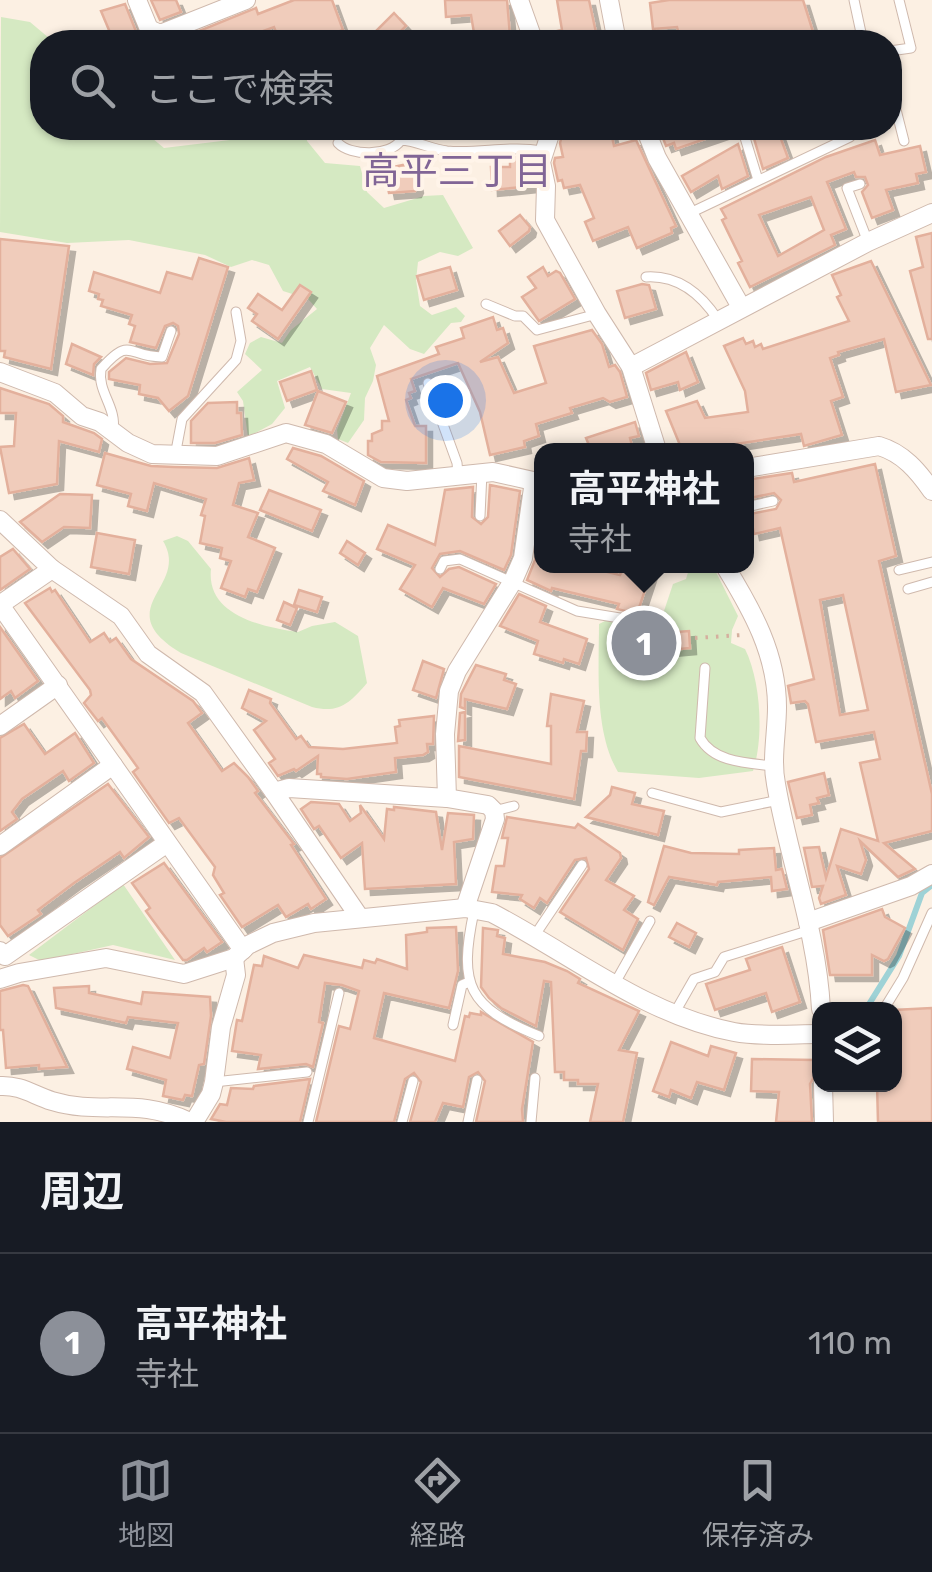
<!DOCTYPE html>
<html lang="ja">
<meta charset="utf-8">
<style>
body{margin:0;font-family:Rubik,"Noto Sans JP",sans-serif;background:#20242c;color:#f1f3f6}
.controls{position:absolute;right:30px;bottom:30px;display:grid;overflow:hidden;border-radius:20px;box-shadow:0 2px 8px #0004}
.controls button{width:90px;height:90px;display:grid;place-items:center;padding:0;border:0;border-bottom:2px solid #363941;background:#171b24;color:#f1f3f6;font:50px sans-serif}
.you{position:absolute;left:445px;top:400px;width:35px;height:35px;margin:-25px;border:8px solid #fff;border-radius:50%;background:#1a73e8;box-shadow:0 0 0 15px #1a73e833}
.badge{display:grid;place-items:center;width:65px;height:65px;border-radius:50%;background:#8c9099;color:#fff;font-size:32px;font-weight:700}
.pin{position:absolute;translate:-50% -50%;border:5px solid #fff;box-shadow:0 2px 10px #0006}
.popup{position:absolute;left:534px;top:443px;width:220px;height:130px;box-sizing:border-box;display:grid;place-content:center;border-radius:20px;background:#171b24;filter:drop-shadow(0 2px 8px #0005);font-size:32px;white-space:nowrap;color:#9ea1a6}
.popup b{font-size:38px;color:#f1f3f6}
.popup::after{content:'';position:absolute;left:50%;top:100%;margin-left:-20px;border:20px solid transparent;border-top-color:#171b24}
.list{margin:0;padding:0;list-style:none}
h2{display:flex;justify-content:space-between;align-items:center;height:130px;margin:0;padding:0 40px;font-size:42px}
h2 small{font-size:32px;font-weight:400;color:#9ea1a6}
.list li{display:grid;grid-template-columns:65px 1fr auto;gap:30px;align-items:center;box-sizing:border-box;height:180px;padding:0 40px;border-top:2px solid #363941}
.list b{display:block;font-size:38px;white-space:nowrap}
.list p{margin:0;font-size:32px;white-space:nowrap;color:#9ea1a6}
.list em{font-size:32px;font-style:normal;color:#9ea1a6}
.icon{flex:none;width:55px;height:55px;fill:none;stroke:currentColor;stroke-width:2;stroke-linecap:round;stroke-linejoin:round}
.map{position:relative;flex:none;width:932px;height:1122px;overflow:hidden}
.search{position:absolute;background:#171b24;box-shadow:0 2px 8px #0004;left:30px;right:30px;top:30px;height:110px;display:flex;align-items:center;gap:25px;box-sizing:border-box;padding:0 35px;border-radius:40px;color:#9ea1a6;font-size:38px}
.sheet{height:310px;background:#171b24}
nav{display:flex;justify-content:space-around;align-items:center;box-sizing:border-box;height:140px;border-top:2px solid #363941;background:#171b24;font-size:28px;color:#9ea1a6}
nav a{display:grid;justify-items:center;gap:5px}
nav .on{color:#8c9099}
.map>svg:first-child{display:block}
.green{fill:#d5e9c2}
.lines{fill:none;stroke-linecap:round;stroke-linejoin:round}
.stream{stroke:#9ed2d6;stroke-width:6}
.building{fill:#f0ccbb;stroke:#e3b09c;stroke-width:2.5;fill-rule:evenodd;filter:url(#shadow)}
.lane-casing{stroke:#cfb9ad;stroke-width:11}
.street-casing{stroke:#cfb9ad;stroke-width:20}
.path{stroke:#d5af9e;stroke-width:4;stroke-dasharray:2.5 8;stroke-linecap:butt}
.lane{stroke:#fff;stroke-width:9}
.street{stroke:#fff;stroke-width:18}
.labels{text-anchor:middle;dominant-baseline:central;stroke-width:8;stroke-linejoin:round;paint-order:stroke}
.neighbourhood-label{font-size:38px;fill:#816596;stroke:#fff4e9}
</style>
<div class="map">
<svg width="932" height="1122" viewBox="0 0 932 1122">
<defs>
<filter id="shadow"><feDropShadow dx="6" dy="6" stdDeviation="0" flood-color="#0004"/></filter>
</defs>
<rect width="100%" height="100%" fill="#fcf0e3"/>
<!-- green -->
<g class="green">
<polygon points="1,17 30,22 49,38 49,42 42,42 42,128 140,128 164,148 238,139 242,128 307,128 307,141 325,163 360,166 367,192 384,208 424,196 443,195 473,248 458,256 440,252 418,262 416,280 420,306 432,315 456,307 465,316 461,322 451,323 424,354 410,349 384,325 370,348 376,365 373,381 365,398 364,420 348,443 338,439 337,430 351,393 322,389 310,367 277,381 285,408 272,424 248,437 243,401 237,392 262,370 245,354 250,343 261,337 282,343 291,330 317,309 308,299 283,291 269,265 252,260 231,267 205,255 129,240 67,243 0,232"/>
<path d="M177,536L188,541L211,569C206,615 262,627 298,632L312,626L335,622L358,636L367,683C350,703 339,714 312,707L181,653C107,608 191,587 163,541Z"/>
<path d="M690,566H713L738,616L732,630L731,643L745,649C761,681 764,738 753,771L699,778L618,772C594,731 599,671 599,624L607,620C631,628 643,627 663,614L673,584L686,579Z"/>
<polygon points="123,884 175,960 113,945 41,961 29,955"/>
</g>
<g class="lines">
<!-- stream -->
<polyline class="stream" points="866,1009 899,956 922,893 932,885"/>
</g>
<!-- building -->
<g class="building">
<polygon points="151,0 176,0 181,12 160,20"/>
<polygon points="294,0 332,0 343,30 311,42 307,32 280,42 274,27 233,42 172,42 256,8 258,14"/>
<polygon points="445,0 507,0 510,36 475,39 471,15 446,17"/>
<polygon points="557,0 589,0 598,42 546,42 544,34 562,30"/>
<polygon points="669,0 803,0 815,38 812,38 813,42 681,42 677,27 653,29 650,3"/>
<polygon points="125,4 137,34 148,42 114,42 101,11"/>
<polygon points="394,13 406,26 390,42 365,42"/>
<polygon points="564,128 610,128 614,146 636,140 676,226 671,228 672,233 637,248 628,227 593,241 585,222 594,218 580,185 564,188 562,180 558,181 554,163 555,158 563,157 560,143"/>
<polygon points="659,128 730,128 731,130 676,149 674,143 666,146"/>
<polygon points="766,128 777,128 788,158 763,169 753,135"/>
<path d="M875,140L880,155L920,146L926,172L916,174L918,183L886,190L893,210L872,218L862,192L868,185L865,177H856L854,172L827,182L846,229L831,235L835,245L750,287L738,263L742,261L722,220L726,218L721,209L826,157ZM811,197L824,230L778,256L759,215Z"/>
<polygon points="738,144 748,176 722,189 718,176 691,192 682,176"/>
<polygon points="510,157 529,158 533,186 492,190 491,167 510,167"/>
<polygon points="412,163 417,187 415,191 389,193 384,169"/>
<polygon points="520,215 530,227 529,231 510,246 499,231"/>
<polygon points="932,233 932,339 928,339 910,271 923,267 916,237"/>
<polygon points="0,239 69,246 51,369 4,357 5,351 0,351"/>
<polygon points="199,258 228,267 188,396 169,411 158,398 139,394 140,385 109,379 109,372 126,358 150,364 167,363 179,334 178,326 173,323 165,326 156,348 130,342 135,326 129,324 132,315 101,306 103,300 98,299 99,294 89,291 94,272 160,293 167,272 192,279"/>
<polygon points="871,261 931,385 896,392 884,339 838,352 839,355 830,358 843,397 831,401 842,435 804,446 801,434 736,444 719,450 682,450 666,411 697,401 705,418 748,412 745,391 724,346 743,338 746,344 753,341 755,347 761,344 763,349 849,321 837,297 841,295 832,275"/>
<polygon points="450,267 457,290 424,300 417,276"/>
<polygon points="543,267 548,276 556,271 560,273 575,299 539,321 522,297 536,288 528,277"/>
<polygon points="642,284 649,285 656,309 625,318 617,291"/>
<polygon points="300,285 311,292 278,339 252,321 257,314 248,308 258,294 282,310"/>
<polygon points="493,317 497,330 503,328 508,343 480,362 498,357 514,393 546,383 534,346 592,330 602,344 609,367 615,365 620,372 627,397 610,402 603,398 570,408 572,413 536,424 539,436 524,441 525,447 490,455 480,412 458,363 411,379 415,391 409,393 411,398 406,400 415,426 426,426 426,463 381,462 368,455 368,441 372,441 372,434 382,430 382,421 389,421 377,376 439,354 436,347 464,338 461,328"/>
<polygon points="72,344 101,357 94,364 93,375 66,364"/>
<polygon points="686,352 698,382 680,390 678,382 651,390 646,373"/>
<polygon points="311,371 317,390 287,401 280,382"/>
<polygon points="0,388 49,404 63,416 63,422 94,433 102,439 99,452 59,441 57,484 9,493 0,447 14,446 16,413 0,413"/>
<polygon points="318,391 346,402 332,433 305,425"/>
<polygon points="237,402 237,413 241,413 242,435 215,443 191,443 191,421 208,403"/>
<polygon points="635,422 639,436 630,438 633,450 591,450 586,438"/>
<polygon points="293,448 321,456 364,481 355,505 323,491 328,482 287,459"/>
<polygon points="105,453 151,466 174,467 217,468 249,458 254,480 239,483 233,505 258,513 248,537 275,548 257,592 248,589 245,597 221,588 231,561 220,558 222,548 200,543 205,516 201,515 206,499 154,483 147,511 128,506 131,494 97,485"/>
<path d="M875,464L896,556L879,561L932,794V831L884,843L915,869L898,877L860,841L866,860L861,874L837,866L846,895L821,904L819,898L823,886L812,887L804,848L819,847L826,878L841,829L878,841L860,763L880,759L874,732L816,742L808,704L805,701L791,703L788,686L814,679L780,528L754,534L750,514L776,509L781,500L774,493L746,499V480L792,473L794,482ZM843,595L868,710L840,715L820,600Z"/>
<polygon points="490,485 520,491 511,555 504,570 460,551 440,554 432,568 440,577 449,569 459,567 496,584 484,604 443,588 432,607 400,589 415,565 377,549 388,525 435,545 445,490 473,487 472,517 481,524 488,517"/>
<polygon points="269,490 321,510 312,531 260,510"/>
<polygon points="60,494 92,495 90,528 64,527 42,542 20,522"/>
<polygon points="542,517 542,566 583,566 620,575 624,566 653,566 637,614 617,609 619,604 552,588 551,591 527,580 535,560"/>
<polygon points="97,533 135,540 129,574 91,567"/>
<polygon points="347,541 365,553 358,565 340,553"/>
<polygon points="13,549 30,569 0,590 0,557"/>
<polygon points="50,588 52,592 55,590 90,642 104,633 110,642 116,638 131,659 193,701 202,713 188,723 222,771 234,763 248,777 258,791 255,793 294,844 291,845 326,899 311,909 308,904 286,917 278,905 242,927 220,895 224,893 213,875 215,867 179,818 169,823 133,772 138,768 102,718 98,721 84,703 91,695 90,690 25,603"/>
<polygon points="299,590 322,597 317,612 294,605"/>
<polygon points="519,594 546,606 540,622 587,639 579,664 564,659 563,663 534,654 538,641 500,626"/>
<polygon points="284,602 297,608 290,625 277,620"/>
<polygon points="0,627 38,681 15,698 11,691 0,699"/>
<polygon points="689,631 690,648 636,653 635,635"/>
<polygon points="423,661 444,669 436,698 413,690"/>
<polygon points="476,665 506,674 504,680 516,684 507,709 465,699 465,709 460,707 461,694"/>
<polygon points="249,690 271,699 270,703 296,739 301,736 309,747 343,749 397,743 395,727 400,726 399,720 434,716 433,744 427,744 428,752 423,755 395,758 396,772 347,779 321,777 321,774 317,774 318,756 296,771 294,769 278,776 269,763 275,759 254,730 266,721 242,708"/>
<polygon points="551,694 584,701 577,732 587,732 586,751 581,751 574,799 459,777 459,746 551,764 551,726 547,726"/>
<polygon points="465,712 465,740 458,741 460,713"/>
<polygon points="24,724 45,754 75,733 94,763 69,781 63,771 22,799 12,812 17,819 0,831 0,738"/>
<polygon points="824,773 829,795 817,798 819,803 810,805 812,815 797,818 788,782"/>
<polygon points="108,784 149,837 124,858 120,852 74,883 38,910 41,914 8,936 0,925 0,858"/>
<polygon points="612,787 635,793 632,804 664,811 658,835 586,817 610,795"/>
<polygon points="311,802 339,804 350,821 361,813 360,805 384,839 387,809 394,810 394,807 436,812 442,850 448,813 474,815 473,839 454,842 456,884 365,889 362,843 341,858 319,826 314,829 301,809"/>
<polygon points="507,817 575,828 578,824 620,853 621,858 606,880 634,896 624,910 638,919 623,950 560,912 589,869 586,858 575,860 547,903 540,898 534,908 520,899 522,895 492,892 496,866 504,866 508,838 502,838"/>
<polygon points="664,846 691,853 739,854 739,850 774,848 776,870 782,869 787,889 772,891 771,877 718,882 717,885 669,877 654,905 648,902"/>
<polygon points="164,863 222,942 207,952 204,948 187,960 183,960 160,930 146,911 150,908 132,883"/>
<polygon points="882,909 885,917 905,928 888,959 884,961 872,955 872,975 830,975 823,930"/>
<polygon points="677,923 696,933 689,947 669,937"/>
<polygon points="456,927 458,971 449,1008 384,993 374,1038 455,1061 465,1016 469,1017 470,1013 481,1015 481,1012 533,1042 522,1109 523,1122 476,1122 485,1081 478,1072 469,1077 463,1107 443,1103 435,1122 410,1122 421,1082 414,1073 405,1079 394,1122 316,1122 339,1026 350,1029 359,991 342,985 325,983 319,1022 323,1023 313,1067 306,1064 258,1069 261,1055 232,1051 237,1020 242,1021 254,965 262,966 264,956 298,968 304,955 362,968 364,960 375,963 377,959 407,969 406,935 427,932 427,928"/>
<polygon points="483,928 498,930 497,936 505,938 503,954 545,962 567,971 580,979 578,983 639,1011 619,1050 637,1053 623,1122 590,1122 598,1084 578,1084 578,1080 564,1080 564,1072 555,1072 551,982 544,981 536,1026 501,1008 489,998 481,987"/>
<polygon points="782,947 800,1002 772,1012 766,993 715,1010 706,984 750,970 746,959"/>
<polygon points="23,985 28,986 67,1067 39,1069 39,1065 6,1068 3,1030 0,1030 0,991"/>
<polygon points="89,986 89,993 141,1004 143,992 210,997 211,1016 204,1064 199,1065 192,1096 185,1095 183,1100 163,1096 166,1080 127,1069 133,1047 170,1058 178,1023 128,1017 126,1023 56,1008 54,988"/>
<polygon points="932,1008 932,1122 878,1122 877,1084 894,1084 894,1010"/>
<polygon points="671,1042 708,1056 711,1046 736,1053 724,1090 697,1082 691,1098 671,1090 669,1097 653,1091"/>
<polygon points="752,1059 815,1060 815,1075 810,1084 812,1122 776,1122 779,1092 751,1091"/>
<polygon points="310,1079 300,1122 226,1122 211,1119 220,1104 227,1105 231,1088 253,1089 254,1086"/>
</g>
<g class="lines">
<!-- lane casing -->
<g class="lane-casing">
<g id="lane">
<polyline points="854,0 863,42"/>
<polyline points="890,51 911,48 899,0"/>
<polyline points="890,86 904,141"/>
<polyline points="742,128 758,180"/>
<path d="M338,143C350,156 390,157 401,140C417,141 431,149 447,151C479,154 510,145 542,151"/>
<polyline points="860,184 847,188 868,242"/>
<polyline points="690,213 850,137 853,128"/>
<path d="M646,277C678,275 701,294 718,320"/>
<polyline points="486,304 515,316 523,316 537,330 597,314"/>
<polyline points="428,383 457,463 458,474"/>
<path d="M113,430C117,407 97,392 101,369C131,335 127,357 162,357L171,331"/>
<polyline points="175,456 182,419 236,360 241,341 236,312"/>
<polyline points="746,507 773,501"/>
<polyline points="480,516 482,472"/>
<polyline points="440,569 444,561 460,559 577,611 632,620"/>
<polyline points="899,570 932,562"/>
<polyline points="908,589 932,582"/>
<path d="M705,668L700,738C714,763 748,763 774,766"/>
<polyline points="652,793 721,812 779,800"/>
<polyline points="494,811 514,806"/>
<path d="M474,911C458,986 468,1007 539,1036"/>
<polyline points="535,935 582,865"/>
<polyline points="615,983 650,921"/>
<polyline points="884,1009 903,978 932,913"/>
<polyline points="674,1014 694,979 715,972 724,957 810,930"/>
<polyline points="453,1025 462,985 469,982"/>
<polyline points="214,1082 307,1072"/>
<polyline points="308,1122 339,993"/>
<polyline points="402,1122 413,1081"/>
<polyline points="468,1122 477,1080"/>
<polyline points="531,1122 535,1078"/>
</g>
</g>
<!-- street casing -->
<g class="street-casing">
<g id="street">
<polyline points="137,0 149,29 160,34 246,0"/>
<polyline points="519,0 534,42"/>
<polyline points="609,0 617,42"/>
<polyline points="552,128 541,162 546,186 545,220 597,314 631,367 657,450"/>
<polyline points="645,128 657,158 741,307"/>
<polyline points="631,367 868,242 932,213"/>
<polyline points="0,372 55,393 82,416 100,422 128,443 152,454 217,456 286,433 326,444 383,478 407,481 493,472 542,483"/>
<path d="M746,468L879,446C903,453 918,471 932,491"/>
<polyline points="0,520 52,569 1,604"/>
<path d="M725,566C752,610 777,654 777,707C777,733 771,759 776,784C789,860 817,932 821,1009"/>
<polyline points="52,569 121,616 148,654 203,693 274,792"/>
<polyline points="0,605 113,765"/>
<polyline points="0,726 58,685"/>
<polyline points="0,846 113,765 243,950"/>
<polyline points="465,908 495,819 494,811 488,805 447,798 445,734 449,691 457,671 513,581 523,558 534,481"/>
<polyline points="360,918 274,792 289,788 447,798"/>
<polyline points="808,922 911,886 932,874"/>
<polyline points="0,951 5,956 167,843"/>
<path d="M0,979L19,973L106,958L184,974L234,958L248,945L273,933L314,923L465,908L492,913C571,954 645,1015 734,1032C761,1037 792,1034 820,1034"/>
<polyline points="823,1084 824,1122"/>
<path d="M0,1086C21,1085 33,1095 52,1101C101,1116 136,1096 190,1122"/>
<polyline points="194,1122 211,1094 214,1082 221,1027 236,975 234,958"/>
</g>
</g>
<!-- path -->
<polyline class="path" points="695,638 742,635"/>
<!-- lane -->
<use href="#lane" class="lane"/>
<!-- street -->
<use href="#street" class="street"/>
</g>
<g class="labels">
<!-- neighbourhood labels -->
<g class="neighbourhood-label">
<text x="457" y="171">高平三丁目</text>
</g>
</g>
</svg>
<div class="controls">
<button><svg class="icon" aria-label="layers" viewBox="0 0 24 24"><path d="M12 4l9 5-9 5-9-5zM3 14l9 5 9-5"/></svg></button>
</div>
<div class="you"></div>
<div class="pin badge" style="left:644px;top:643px">1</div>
<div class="popup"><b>高平神社</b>寺社</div>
<div class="search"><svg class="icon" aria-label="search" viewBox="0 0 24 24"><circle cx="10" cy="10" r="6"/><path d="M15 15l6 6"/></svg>ここで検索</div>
</div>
<section class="sheet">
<h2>周辺<small></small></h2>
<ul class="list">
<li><span class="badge">1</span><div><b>高平神社</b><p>寺社</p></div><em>110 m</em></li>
</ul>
</section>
<nav>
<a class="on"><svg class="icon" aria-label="map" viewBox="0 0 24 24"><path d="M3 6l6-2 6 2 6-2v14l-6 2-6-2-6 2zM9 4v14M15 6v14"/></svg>地図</a>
<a><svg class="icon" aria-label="directions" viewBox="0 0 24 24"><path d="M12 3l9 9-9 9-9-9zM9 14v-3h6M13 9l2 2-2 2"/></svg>経路</a>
<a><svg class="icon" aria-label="saved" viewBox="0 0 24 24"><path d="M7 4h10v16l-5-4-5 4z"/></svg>保存済み</a>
</nav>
